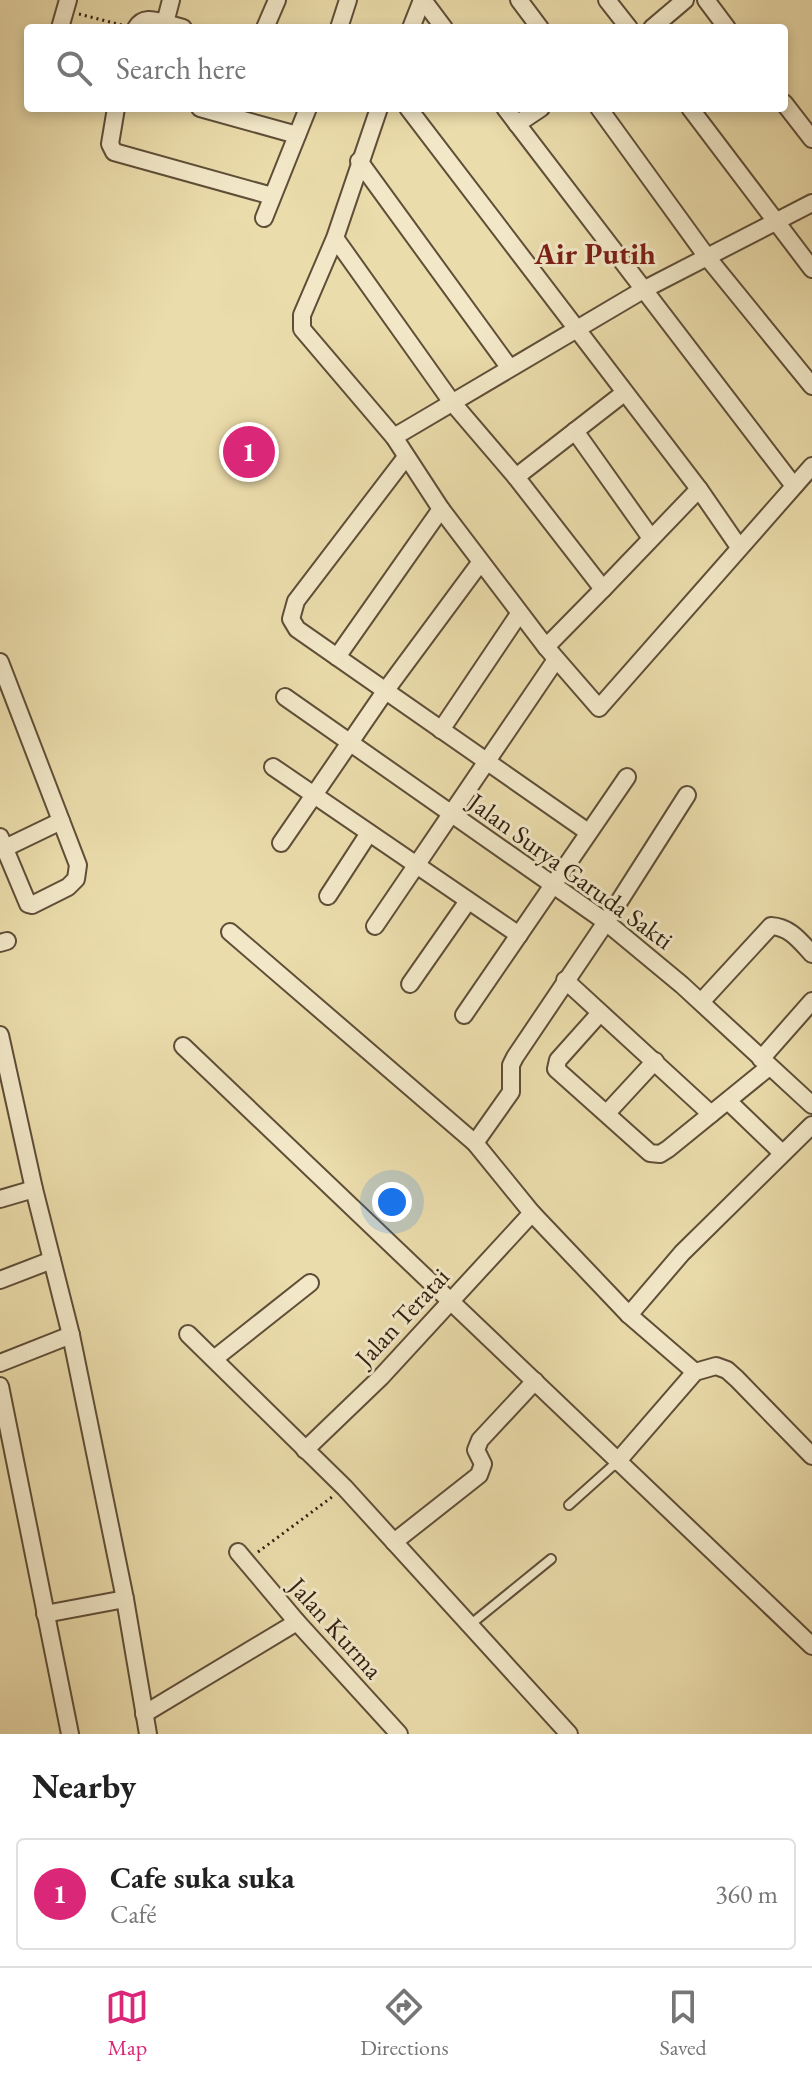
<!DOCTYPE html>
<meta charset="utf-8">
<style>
body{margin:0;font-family:"EB Garamond",serif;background:#f6f6f6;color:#222}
.you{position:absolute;left:392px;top:1202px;width:28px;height:28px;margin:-20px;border:6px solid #fff;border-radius:50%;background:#1a73e8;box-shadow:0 0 0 12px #1a73e833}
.badge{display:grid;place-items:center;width:52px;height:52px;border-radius:50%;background:#db2777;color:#fff;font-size:26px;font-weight:700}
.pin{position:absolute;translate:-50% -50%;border:4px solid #fff;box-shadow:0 2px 8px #0006}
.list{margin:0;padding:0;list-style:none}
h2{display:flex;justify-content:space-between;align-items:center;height:104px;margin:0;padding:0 32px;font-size:34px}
h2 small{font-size:26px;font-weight:400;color:#767676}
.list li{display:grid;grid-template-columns:52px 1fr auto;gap:24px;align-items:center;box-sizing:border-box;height:112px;margin:0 16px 16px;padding:0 16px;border:2px solid #e0e0e0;border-radius:8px}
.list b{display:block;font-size:30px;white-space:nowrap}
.list p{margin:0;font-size:26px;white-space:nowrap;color:#767676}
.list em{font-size:26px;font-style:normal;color:#767676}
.icon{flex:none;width:44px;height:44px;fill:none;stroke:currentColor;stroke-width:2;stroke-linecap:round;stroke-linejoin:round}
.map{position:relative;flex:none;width:812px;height:1734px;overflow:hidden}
.search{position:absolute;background:#fff;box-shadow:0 4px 12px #0003;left:24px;right:24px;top:24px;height:88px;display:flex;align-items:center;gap:20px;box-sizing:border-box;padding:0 28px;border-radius:8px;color:#767676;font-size:30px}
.sheet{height:232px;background:#fff}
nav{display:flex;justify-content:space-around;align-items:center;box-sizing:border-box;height:112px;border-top:2px solid #e0e0e0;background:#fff;font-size:22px;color:#767676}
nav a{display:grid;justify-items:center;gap:4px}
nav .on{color:#db2777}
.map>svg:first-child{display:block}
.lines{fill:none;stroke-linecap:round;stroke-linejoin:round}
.lane-casing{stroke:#5f4e38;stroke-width:12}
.street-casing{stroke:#5f4e38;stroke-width:20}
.path{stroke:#301f12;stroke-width:3;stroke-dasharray:2 4;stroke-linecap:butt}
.lane{stroke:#f2e8c8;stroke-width:8}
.street{stroke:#f2e8c8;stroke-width:16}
.labels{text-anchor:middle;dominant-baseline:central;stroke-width:6;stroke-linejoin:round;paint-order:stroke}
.street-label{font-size:26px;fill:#301f12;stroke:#f2e8c8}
.quarter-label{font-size:30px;font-weight:bold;fill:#7a1f14;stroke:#f2e8c8}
</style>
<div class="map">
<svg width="812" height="1734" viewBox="0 0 812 1734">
<rect width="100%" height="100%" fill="#ebdcab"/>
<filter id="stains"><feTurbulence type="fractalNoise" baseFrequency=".0025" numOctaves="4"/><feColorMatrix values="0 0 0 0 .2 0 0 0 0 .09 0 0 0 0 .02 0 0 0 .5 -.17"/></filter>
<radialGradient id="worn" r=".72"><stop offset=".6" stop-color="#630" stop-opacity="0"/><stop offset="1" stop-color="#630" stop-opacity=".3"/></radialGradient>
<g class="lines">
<!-- lane casing -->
<g class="lane-casing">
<g id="lane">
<polyline points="569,1505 617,1462"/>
<polyline points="471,1624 551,1559"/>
</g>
</g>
<!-- street casing -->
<g class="street-casing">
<g id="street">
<polyline points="171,0 165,23 183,28"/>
<polyline points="423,0 444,28"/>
<polyline points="519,0 540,28"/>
<polyline points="607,0 629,28"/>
<polyline points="706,0 727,28"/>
<polyline points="60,28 68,0"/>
<path d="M136,28C143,16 154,20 165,23"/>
<polyline points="265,28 277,0"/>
<polyline points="339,28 348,0"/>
<polyline points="411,28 422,0"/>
<polyline points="652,28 685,0"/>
<polyline points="784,103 812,139"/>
<polyline points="116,108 110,144 114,152 272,196"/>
<polyline points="200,108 297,135"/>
<polyline points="408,108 699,489 739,547"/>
<polyline points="505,108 794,486"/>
<polyline points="599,108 707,257 812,386"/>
<polyline points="690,108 812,269"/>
<polyline points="517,124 541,108"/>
<polyline points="359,161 509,367"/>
<polyline points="264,218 308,108"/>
<polyline points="335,238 451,401 516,477 603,589 546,647 441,509 394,437 302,329 302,315 335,238 379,108"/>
<polyline points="575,431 651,538"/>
<polyline points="394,437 643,290 812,203"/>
<polyline points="406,457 296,601 291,619 297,629 588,832"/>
<polyline points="516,477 624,393"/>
<polyline points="603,589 699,489"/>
<polyline points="546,647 599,708 812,466"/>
<polyline points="337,657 441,509"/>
<polyline points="0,662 78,865 76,879 68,887 32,905 28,904 0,837"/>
<polyline points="285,697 606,922 682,985 812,1105"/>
<polyline points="441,730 519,614"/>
<polyline points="273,767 519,935"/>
<polyline points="281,843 386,690 480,563"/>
<polyline points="5,848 61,821"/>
<polyline points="328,896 369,833"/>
<polyline points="375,926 555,661"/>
<polyline points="230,932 475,1143 532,1213 629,1315 695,1372"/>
<polyline points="0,943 7,941"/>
<polyline points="565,980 711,1114"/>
<polyline points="410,984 468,901"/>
<path d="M701,1002L771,926C790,927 800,941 812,954"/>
<polyline points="600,1013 558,1060 556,1069 650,1153 660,1154 668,1149 769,1067"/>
<polyline points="464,1015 627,777"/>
<polyline points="0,1035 34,1189 71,1335"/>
<polyline points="183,1046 812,1646"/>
<polyline points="761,1059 812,1001"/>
<polyline points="728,1101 782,1153"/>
<polyline points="607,1113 655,1061"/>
<polyline points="475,1143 511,1092 511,1065 515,1057 606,922 687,795"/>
<polyline points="0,1199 34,1189"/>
<polyline points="0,1280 52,1260"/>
<polyline points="629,1315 682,1253 812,1125"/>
<polyline points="188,1334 345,1488 569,1734"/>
<polyline points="214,1359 310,1283"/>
<polyline points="0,1363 71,1335 125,1599 148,1734"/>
<polyline points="0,1386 70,1734"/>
<polyline points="305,1450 381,1377 532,1213"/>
<polyline points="617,1462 695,1372 716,1366 727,1370 737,1379 812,1456"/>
<polyline points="394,1542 479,1475 483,1464 476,1450 480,1440 535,1381"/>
<polyline points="238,1552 297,1622 399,1734"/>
<polyline points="45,1614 125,1599"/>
<polyline points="144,1714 297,1622"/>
</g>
</g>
<!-- path -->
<g class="path">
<polyline points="79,14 122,25"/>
<polyline points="258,1552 332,1497"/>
</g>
<!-- lane -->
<use href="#lane" class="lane"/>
<!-- street -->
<use href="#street" class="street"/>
</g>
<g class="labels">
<!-- street labels -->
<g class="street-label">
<text transform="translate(571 871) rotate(36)">Jalan Surya Garuda Sakti</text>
<text transform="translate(402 1317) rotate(-47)">Jalan Teratai</text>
<text transform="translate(336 1628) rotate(48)">Jalan Kurma</text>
</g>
<!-- quarter labels -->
<g class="quarter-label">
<text x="595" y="253">Air Putih</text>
</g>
</g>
<rect width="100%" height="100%" filter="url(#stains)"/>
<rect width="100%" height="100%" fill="url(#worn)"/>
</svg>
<div class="you"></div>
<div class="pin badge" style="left:249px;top:452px">1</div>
<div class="search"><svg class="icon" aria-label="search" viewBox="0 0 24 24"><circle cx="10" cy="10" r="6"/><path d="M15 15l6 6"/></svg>Search here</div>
</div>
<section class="sheet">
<h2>Nearby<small></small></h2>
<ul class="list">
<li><span class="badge">1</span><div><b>Cafe suka suka</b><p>Café</p></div><em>360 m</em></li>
</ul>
</section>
<nav>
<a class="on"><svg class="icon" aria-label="map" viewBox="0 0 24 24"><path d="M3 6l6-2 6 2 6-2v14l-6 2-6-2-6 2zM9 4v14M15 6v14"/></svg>Map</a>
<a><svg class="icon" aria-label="directions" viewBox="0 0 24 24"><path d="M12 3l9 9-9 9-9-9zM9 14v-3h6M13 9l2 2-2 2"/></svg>Directions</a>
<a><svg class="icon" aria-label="saved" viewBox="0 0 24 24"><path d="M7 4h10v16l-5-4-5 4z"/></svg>Saved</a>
</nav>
